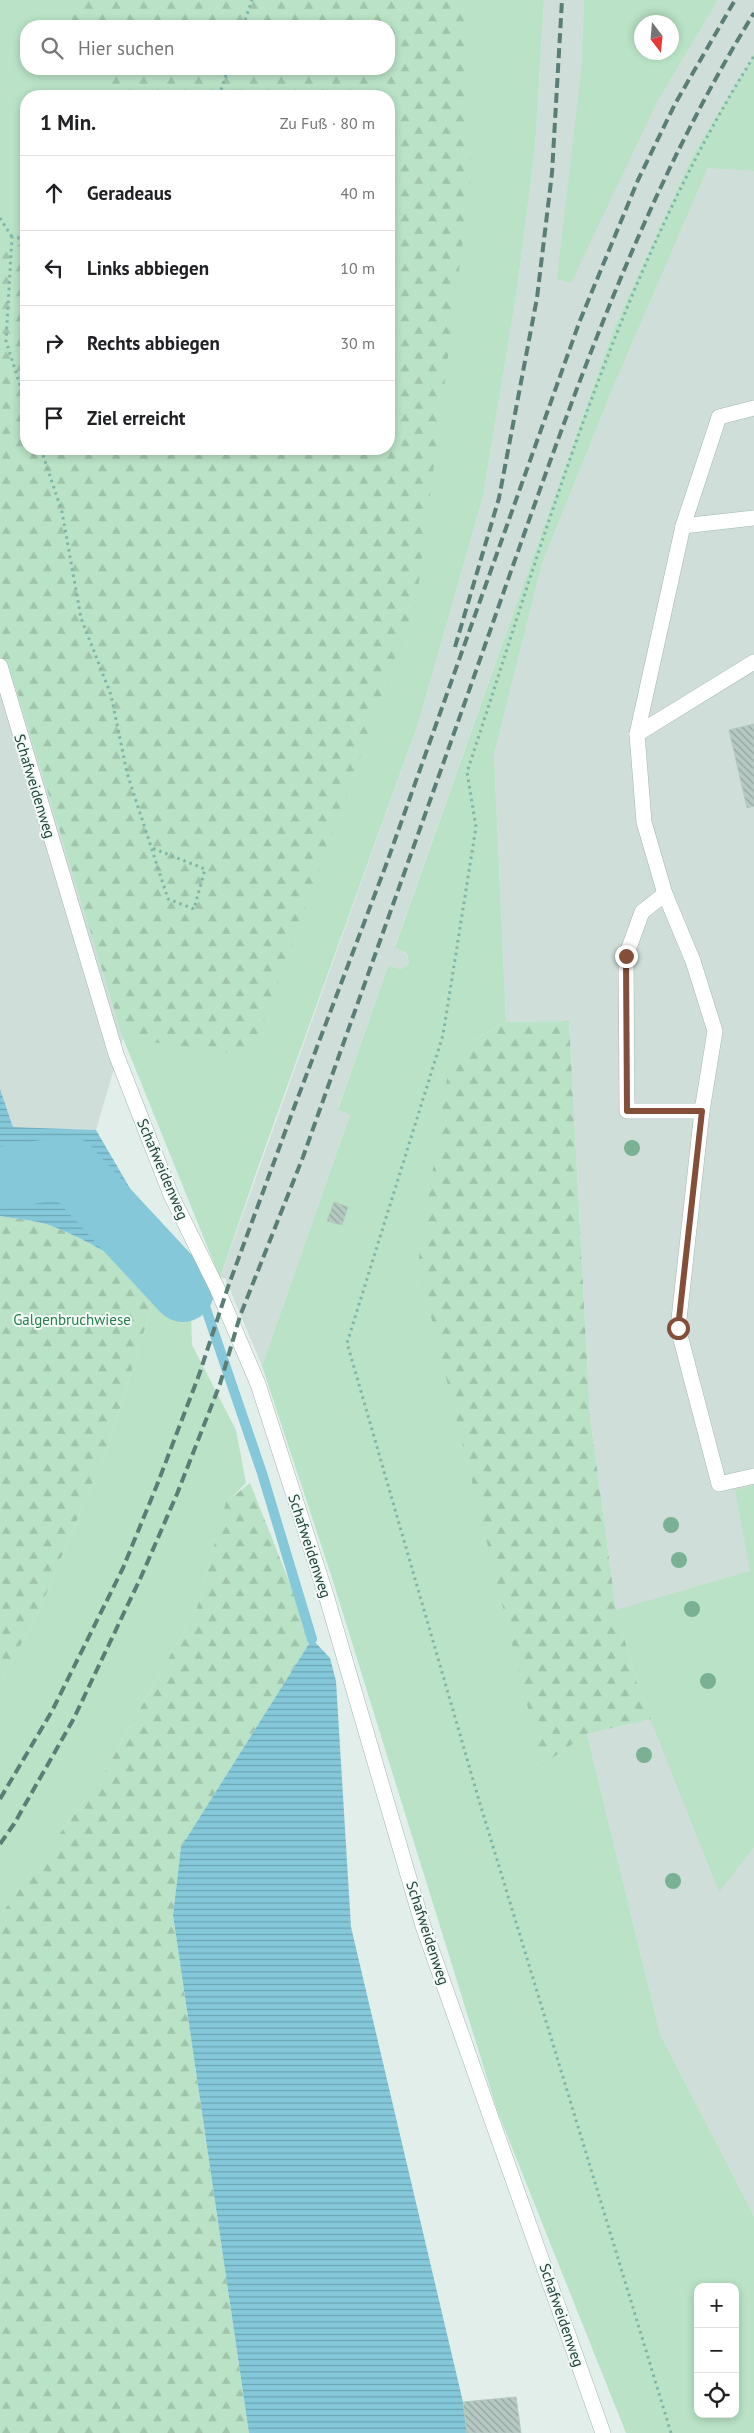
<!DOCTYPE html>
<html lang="de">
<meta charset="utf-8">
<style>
body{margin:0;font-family:"PT Sans",sans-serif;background:#f2f2f2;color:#202124}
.controls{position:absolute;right:15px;bottom:15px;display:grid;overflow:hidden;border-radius:10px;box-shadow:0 2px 8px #0003}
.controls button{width:45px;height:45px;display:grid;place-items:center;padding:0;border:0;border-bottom:1px solid #e0e0e0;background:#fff;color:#202124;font:25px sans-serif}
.compass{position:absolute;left:634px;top:15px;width:45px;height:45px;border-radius:50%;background:#fff;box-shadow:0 2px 8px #0003;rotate:164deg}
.stop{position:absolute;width:15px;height:15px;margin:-11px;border:4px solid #844e38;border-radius:50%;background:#fff}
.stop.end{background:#844e38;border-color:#fff;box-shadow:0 1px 5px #0008}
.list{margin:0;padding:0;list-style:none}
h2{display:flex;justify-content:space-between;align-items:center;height:65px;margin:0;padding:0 20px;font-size:21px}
h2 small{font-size:16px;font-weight:400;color:#757577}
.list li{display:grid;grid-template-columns:32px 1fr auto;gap:15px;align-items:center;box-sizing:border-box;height:75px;padding:0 20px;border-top:1px solid #e0e0e0}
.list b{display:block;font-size:19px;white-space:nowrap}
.list em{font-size:16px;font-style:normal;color:#757577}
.icon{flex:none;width:28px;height:28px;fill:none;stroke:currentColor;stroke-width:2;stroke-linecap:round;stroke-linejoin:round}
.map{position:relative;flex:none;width:754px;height:2433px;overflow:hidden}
.search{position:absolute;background:#fff;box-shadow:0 2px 8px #0003;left:20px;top:20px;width:375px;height:55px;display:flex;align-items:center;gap:12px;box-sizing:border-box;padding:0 18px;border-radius:20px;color:#757577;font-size:19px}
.panel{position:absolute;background:#fff;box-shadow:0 2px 8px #0003;left:20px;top:90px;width:375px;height:365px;border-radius:20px}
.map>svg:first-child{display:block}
.built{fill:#d0ded9}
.grass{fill:#b9e2c6;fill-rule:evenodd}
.forest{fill:url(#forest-firs)}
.water{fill:url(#water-rules)}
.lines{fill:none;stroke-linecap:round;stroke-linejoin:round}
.stream{stroke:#84c8da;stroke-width:10}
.river{stroke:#84c8da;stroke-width:62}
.building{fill:url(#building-back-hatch);stroke:#b4c9c1}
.lane-casing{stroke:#a4b7b2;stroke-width:16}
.path{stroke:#7fb6a8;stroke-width:3;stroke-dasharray:2.5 4;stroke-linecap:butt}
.lane{stroke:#fff;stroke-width:15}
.rail{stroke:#5a7d76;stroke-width:4;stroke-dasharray:10 5;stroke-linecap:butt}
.tree{fill:#7ab093}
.route{stroke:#844e38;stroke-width:6}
.labels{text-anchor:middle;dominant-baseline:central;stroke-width:4;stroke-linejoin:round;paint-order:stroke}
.street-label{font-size:15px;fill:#20423b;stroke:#f4faf7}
.park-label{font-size:15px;fill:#257e4c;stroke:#f4faf7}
</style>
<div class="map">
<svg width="754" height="2433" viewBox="0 0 754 2433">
<defs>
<pattern id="forest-firs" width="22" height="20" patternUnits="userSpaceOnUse" patternTransform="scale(1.25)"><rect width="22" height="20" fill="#b9e2c6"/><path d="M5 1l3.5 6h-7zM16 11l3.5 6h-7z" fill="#9fc3ab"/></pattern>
<pattern id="water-rules" width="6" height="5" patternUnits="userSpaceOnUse" patternTransform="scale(1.25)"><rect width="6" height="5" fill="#84c8da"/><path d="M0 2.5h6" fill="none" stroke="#6ca4b2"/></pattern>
<pattern id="building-back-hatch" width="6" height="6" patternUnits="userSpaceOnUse" patternTransform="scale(1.25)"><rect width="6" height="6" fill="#b7c9c3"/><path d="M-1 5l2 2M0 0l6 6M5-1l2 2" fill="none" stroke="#94a5a0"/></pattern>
</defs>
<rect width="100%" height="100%" fill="#e2eeea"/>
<!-- built -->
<g class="built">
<polygon points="544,0 584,0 581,71 656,104 718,0 754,0 754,57 693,155 614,328 395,946 407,955 409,964 401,969 388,966 338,1108 350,1115 262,1366 225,1278 220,1278 419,721 483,496 516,297 535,149"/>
<polygon points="754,99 754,2216 660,2034 587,1734 650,1719 616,1610 590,1416 569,1021 506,1022 494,754 542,564 615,383 708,168"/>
<polygon points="13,679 123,1038 96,1130 13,1127 0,1089 0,683"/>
</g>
<!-- grass -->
<g class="grass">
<path d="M0,0H544L535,149L516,297L483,496L419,721L257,1170L220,1278L123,1038L13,679L0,683ZM26,26H389V69H26ZM26,96H389V449H26Z"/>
<path d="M584,0H718L656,104L571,283L557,279L581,71ZM642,22H672V52H642Z"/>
<path d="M754,54V171L708,168L615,383L542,564L494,754L506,1022L451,1053L542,1764L587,1734L660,2034L754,2216V2433H626L497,2110L332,1578L262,1366L350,1115L338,1109L388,966L401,969L409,964L407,954L395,947L614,328L693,155ZM698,2287H735V2414H698Z"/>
<polygon points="156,1293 191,1315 192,1345 236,1430 246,1483 226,1503 197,1608 104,1773 0,1916 0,1683 39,1611 108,1446"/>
<polygon points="754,1485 754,1847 719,1892 639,1690 616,1610 750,1571 735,1490"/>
</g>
<!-- forest -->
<g class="forest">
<polygon points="63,0 464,0 471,177 416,605 251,1056 123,1038 22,707 13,679 0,653 0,255 26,241 26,449 389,449 389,96 106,96 94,69 389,69 389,26 75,26"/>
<polygon points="569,1021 590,1416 616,1610 639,1690 651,1719 587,1734 542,1765 418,1264 451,1053 506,1022"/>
<path d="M0,1216C16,1219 34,1220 49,1225C87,1239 129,1263 156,1293L108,1446L39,1611L0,1683Z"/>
<polygon points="250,1483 312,1639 181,1847 173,1915 249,2433 0,2433 0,1916 104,1773 197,1608 226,1502"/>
</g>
<!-- water -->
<g class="water">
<path d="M0,1089L13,1127L96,1130L180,1274L156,1293C129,1263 87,1239 49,1225C34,1220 16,1219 0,1216Z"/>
<polygon points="312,1639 330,1658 336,1681 351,1927 463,2402 467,2433 249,2433 173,1915 181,1847"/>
</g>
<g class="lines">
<!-- stream -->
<polyline class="stream" points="183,1291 206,1309 262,1473 312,1639"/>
<!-- river -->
<polyline class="river" points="0,1178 68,1167 183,1291"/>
</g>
<!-- building -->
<g class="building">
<polygon points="754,724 754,806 747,808 729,730"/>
<polygon points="334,1202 348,1207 342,1225 327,1221"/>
<polygon points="516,2397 521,2433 467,2433 463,2402"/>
</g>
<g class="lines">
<!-- lane casing -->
<g class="lane-casing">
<g id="lane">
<polyline points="754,408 719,417 683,526 637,734 644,822 665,894 693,961 715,1031 702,1111 678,1328 719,1484 754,1476"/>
<polyline points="683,526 754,518"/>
<polyline points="0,666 116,1054 171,1195 217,1288 258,1384 326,1595 423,1926 603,2433"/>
<polyline points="637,734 754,662"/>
<polyline points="665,894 642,912 626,956 627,1111 702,1111"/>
</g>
</g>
<!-- path -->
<g class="path">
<polyline points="243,26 252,0"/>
<polyline points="219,96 228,69"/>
<polyline points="0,218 12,237"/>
<polyline points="26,239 12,237 6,341 26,404"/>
<polyline points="41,449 62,512 81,618 111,695 127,773 168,899 194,909 205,869 152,848"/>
<path d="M671,2433L478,1797L347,1343L443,1035L476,827L467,772C548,528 617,275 754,56"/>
</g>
<!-- lane -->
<use href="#lane" class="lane"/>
<!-- rail -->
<g class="rail">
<polyline points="455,647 499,498 537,298 552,173 562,0"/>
<polyline points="0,1799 52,1711 123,1568 157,1485 199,1375 228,1287 295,1105 386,865 579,323 638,180 675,104 735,0"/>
<path d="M0,1844L14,1824L73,1720L141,1577L177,1494L220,1384L240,1316L303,1157C370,968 438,780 504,591C574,393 643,193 754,13"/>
</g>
</g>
<!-- trees -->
<g class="tree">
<circle cx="632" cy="1148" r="8"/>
<circle cx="671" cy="1525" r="8"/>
<circle cx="679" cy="1560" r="8"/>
<circle cx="692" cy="1609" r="8"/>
<circle cx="708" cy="1681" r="8"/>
<circle cx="644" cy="1755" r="8"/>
<circle cx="673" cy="1881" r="8"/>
</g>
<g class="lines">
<!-- route -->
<polyline class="route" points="626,956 627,1111 702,1111 678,1328"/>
</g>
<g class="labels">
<!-- street labels -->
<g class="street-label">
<text transform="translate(35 786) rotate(73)">Schafweidenweg</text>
<text transform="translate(163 1169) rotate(67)">Schafweidenweg</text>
<text transform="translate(310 1546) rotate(72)">Schafweidenweg</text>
<text transform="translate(428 1933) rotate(72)">Schafweidenweg</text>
<text transform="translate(562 2315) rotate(71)">Schafweidenweg</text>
</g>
<!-- park labels -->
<g class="park-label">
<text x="72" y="1319">Galgenbruchwiese</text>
</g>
</g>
</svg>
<div class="controls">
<button>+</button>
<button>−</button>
<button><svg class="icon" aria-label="locate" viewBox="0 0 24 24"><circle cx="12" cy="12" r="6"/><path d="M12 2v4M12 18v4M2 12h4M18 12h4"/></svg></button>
</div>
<svg class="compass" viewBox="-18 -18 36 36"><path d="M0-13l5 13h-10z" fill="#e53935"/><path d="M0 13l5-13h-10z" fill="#757577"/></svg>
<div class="stop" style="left:678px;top:1328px"></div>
<div class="stop end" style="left:626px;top:956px"></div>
<div class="search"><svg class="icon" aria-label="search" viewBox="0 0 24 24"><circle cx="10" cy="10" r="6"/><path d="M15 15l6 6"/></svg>Hier suchen</div>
<section class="panel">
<h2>1 Min.<small>Zu Fuß · 80 m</small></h2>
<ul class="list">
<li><svg class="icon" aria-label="ahead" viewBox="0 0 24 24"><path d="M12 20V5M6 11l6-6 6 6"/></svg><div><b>Geradeaus</b></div><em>40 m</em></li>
<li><svg class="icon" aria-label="left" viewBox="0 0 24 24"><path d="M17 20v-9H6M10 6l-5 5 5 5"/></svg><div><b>Links abbiegen</b></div><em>10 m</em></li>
<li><svg class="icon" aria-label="right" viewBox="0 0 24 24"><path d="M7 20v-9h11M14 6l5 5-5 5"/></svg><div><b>Rechts abbiegen</b></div><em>30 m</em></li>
<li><svg class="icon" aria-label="arrive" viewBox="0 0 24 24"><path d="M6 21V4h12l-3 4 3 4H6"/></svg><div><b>Ziel erreicht</b></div></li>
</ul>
</section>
</div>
